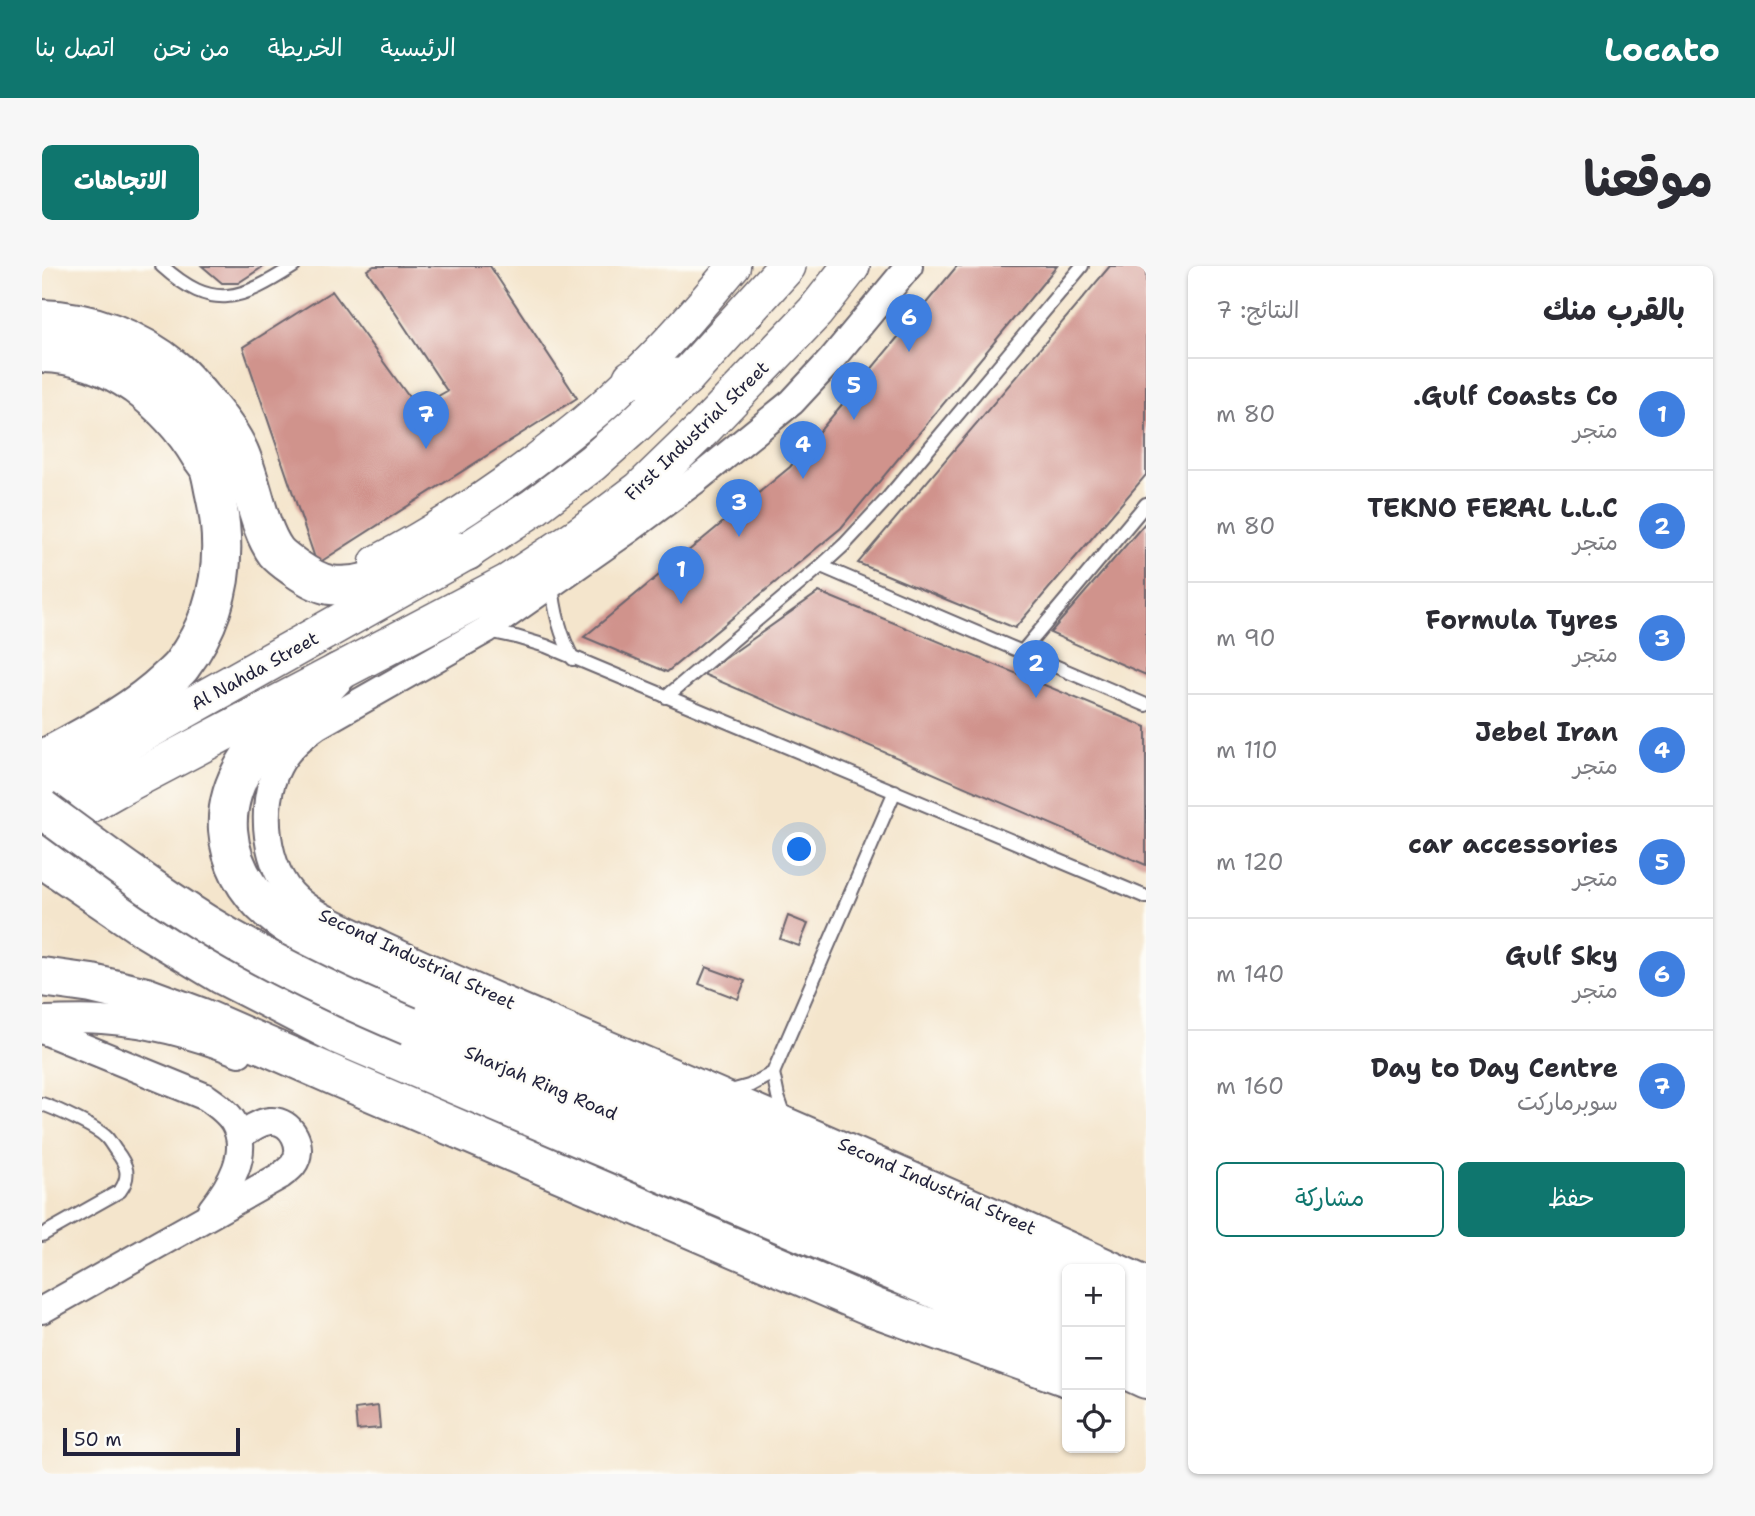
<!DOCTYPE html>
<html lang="ar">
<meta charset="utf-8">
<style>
body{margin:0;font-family:"Shantell Sans","Playpen Sans Arabic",sans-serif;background:#f7f7f7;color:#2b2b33;direction:rtl}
.controls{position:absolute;right:21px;bottom:21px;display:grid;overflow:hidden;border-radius:10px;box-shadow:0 2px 5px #0004}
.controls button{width:63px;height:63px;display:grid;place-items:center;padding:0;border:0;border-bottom:2px solid #e1e1e2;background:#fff;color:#2b2b33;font:35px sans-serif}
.scale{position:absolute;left:21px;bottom:18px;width:177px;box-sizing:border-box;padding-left:7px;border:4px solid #22223b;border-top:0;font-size:19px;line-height:24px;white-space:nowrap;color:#22223b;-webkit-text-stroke:5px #fdfcf7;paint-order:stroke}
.you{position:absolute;left:758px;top:584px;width:24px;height:24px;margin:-18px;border:5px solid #fff;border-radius:50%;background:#1a73e8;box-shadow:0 0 0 10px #1a73e833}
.badge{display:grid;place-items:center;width:46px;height:46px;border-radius:50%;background:#0f766e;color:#fff;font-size:23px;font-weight:700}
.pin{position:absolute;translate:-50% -58px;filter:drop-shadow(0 2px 4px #0008)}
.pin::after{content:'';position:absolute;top:37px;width:24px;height:21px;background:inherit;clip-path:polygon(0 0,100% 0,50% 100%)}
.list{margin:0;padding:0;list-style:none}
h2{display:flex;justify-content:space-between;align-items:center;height:91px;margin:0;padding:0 28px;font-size:30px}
h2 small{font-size:23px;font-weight:400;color:#7c7c81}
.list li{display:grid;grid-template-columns:46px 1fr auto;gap:21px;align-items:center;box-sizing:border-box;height:112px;padding:0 28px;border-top:2px solid #e1e1e2}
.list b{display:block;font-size:26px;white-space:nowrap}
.list p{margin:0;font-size:23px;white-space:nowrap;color:#7c7c81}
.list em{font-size:23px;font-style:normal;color:#7c7c81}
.actions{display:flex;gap:14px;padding:21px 28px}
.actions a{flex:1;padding:16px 0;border:2px solid #0f766e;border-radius:10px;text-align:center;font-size:24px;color:#0f766e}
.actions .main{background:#0f766e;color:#fff}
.icon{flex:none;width:38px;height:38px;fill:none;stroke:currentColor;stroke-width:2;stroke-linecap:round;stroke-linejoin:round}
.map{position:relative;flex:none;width:1104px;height:1208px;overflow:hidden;direction:ltr;border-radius:10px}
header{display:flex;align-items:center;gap:42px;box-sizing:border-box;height:98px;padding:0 35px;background:#0f766e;color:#fff}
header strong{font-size:33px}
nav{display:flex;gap:38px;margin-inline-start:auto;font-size:24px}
.intro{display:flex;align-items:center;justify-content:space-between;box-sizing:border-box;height:168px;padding:0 42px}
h1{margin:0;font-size:49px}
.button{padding:18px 32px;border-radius:10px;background:#0f766e;color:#fff;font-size:24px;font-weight:700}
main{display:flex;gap:42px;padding:0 42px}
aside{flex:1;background:#fff;border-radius:10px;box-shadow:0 2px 5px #0004}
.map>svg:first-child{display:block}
.building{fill:#d0938c}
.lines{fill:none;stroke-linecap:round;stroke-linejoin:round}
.service-casing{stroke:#6c666e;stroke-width:16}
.minor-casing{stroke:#6c666e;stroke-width:30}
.tertiary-casing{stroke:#6c666e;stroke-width:35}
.secondary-casing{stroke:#6c666e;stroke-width:40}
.primary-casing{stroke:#6c666e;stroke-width:42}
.motorway-casing{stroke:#6c666e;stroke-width:42}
.service{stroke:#fff;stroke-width:12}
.minor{stroke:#fff;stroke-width:26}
.tertiary{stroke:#fff;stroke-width:32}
.secondary{stroke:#fff;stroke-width:37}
.primary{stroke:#fff;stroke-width:38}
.motorway{stroke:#fff;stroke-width:38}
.motorway-bridge-casing{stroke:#6c666e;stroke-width:42;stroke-linecap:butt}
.motorway-bridge{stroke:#fff;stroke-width:38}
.labels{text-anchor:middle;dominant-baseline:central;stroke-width:5;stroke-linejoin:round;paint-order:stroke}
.street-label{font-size:18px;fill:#22223b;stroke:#fdfcf7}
</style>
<header>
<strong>Locato</strong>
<nav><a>الرئيسية</a><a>الخريطة</a><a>من نحن</a><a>اتصل بنا</a></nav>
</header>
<div class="intro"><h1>موقعنا</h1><a class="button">الاتجاهات</a></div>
<main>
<aside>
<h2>بالقرب منك<small>النتائج: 7</small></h2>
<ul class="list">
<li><span class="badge" style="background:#3f7fe0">1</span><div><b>Gulf Coasts Co.</b><p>متجر</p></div><em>80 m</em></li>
<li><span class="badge" style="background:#3f7fe0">2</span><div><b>TEKNO FERAL L.L.C</b><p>متجر</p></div><em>80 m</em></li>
<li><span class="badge" style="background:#3f7fe0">3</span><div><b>Formula Tyres</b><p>متجر</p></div><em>90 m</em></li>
<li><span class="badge" style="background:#3f7fe0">4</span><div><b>Jebel Iran</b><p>متجر</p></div><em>110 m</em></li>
<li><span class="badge" style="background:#3f7fe0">5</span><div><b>car accessories</b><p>متجر</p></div><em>120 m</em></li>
<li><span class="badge" style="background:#3f7fe0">6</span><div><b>Gulf Sky</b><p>متجر</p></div><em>140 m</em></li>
<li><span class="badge" style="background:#3f7fe0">7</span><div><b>Day to Day Centre</b><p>سوبرماركت</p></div><em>160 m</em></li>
</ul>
<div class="actions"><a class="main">حفظ</a><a>مشاركة</a></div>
</aside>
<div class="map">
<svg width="1104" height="1208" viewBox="0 0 1104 1208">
<rect width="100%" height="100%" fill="#fdfcf7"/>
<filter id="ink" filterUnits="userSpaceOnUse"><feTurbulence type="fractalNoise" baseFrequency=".0143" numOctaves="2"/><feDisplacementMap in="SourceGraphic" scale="14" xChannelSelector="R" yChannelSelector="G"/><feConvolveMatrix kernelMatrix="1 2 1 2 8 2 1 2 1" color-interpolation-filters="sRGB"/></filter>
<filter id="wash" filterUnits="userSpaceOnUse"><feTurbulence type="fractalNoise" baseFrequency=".00686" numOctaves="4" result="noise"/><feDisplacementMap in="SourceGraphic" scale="28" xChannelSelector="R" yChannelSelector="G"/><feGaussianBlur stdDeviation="1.57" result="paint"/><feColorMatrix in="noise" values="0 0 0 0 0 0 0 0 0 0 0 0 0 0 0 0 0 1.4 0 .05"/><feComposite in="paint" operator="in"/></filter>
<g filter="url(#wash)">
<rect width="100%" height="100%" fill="#f4e5cc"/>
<g id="blocks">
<!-- building -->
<g class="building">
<polygon points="160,0 222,0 196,17 180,17"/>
<polygon points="332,0 448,0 535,132 275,298 201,81 290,25 375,142 405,125 325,4"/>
<polygon points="915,0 1015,0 799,262 625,406 542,371 748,201"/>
<polygon points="1068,0 1104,0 1104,209 973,362 816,297"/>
<polygon points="1104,256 1104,409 1008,367"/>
<polygon points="777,326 1104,461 1104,599 661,408"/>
<polygon points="746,650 766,658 757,680 738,673"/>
<polygon points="664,701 703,715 696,733 657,718"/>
<polygon points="336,1140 338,1162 315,1164 313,1143"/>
</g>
</g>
</g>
<g filter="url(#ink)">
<use href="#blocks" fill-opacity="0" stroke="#6c666e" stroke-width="2"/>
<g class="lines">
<!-- service casing -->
<g class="service-casing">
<g id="service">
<path d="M120,0C171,46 199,34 252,0"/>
<polyline points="779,300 1104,439"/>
<path d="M510,317C512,345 518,368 531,393"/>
<polyline points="446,365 474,371 504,380 1104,631"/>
<polyline points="980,386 1104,238"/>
<polyline points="624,431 779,300 802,279 844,234 1040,0"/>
<polyline points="731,807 736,831 743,851"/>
<polyline points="685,826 707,820 731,807 853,525"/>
<path d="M0,838C15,843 54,861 64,871C68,875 71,881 74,885C85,899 89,910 78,925L0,969"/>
</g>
</g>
<!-- minor casing -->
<g class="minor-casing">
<g id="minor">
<path d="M867,0L789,94L750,136L654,214L588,263L444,364L275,460C259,471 245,483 236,501C216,538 223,605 255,633C274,651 315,667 339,679C399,707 460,733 521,759C716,842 911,926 1104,1014"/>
<path d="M0,754C20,754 40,752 60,754C107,757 153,769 197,787"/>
<path d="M0,764L164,831C174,838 186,846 192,857C209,887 187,921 169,944"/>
<path d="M0,1044L238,910C242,907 248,903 251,899C264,882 250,853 228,855C217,856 206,864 198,870"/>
</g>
</g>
<!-- tertiary casing -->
<g class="tertiary-casing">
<path id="tertiary" d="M334,296C392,266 439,235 491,196C526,169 561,142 592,110C628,76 660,38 692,0"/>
</g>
<!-- secondary casing -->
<g class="secondary-casing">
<g id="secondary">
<polyline points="590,112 644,111"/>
<polyline points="0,524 425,285 492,241 550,197 594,158 644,111 745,0"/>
<polyline points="0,565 74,523 466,317 537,270 598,224 662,162 773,46 809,0"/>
</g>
</g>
<!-- primary casing -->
<g class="primary-casing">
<path id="primary" d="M0,53C47,54 96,73 132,103C144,113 154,126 164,138C177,153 189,168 197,186C210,215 216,262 234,286C239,292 248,298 255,303C265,310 276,317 288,319C331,325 356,299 394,289C404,286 415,286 425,285"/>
</g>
<!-- motorway casing -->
<g class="motorway-casing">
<g id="motorway">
<path d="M0,87C33,87 67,100 94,119C121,139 141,160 158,189C161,193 165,198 167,202C170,210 171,220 173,228C187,290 178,348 140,399C136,405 130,409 125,414C89,448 43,470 0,494"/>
<path d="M296,407C286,418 276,429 265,438C248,453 228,466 213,484C195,508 184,534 186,564C192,647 274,675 337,707L1025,1008"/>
<polyline points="0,592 101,661 179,708 299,770 1025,1079"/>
<polyline points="0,711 50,718 104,731 158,751 293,810 831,1041 1025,1111"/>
<polyline points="367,760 1025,1042"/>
<polyline points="1078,1031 1104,1043"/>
<polyline points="1078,1064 1104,1076"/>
<polyline points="1078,1101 1104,1113"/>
</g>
</g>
<!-- service -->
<use href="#service" class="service"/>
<!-- minor -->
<use href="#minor" class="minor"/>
<!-- tertiary -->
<use href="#tertiary" class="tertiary"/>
<!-- secondary -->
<use href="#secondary" class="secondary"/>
<!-- primary -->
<use href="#primary" class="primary"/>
<!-- motorway -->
<use href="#motorway" class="motorway"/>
<!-- motorway-bridge casing -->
<g class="motorway-bridge-casing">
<path id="motorway-bridge" d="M0,543C53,582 106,622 162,657C227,697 296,730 367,760"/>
</g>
<!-- motorway-bridge -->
<use href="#motorway-bridge" class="motorway-bridge"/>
</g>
</g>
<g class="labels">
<!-- street labels -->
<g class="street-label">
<text transform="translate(655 165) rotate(-44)">First Industrial Street</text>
<text transform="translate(213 405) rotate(-29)">Al Nahda Street</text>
<text transform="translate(375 693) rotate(25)">Second Industrial Street</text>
<text transform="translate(499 817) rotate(23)">Sharjah Ring Road</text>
<text transform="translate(895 920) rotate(24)">Second Industrial Street</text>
</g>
</g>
</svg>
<div class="controls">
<button>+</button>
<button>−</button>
<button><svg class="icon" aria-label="locate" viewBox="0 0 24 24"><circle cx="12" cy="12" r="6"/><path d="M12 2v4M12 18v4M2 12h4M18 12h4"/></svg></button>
</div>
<div class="scale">50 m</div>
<div class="you"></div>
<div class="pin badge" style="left:639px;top:338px;background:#3f7fe0">1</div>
<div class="pin badge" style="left:994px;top:432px;background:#3f7fe0">2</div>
<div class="pin badge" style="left:697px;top:271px;background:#3f7fe0">3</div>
<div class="pin badge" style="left:761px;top:213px;background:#3f7fe0">4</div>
<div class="pin badge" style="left:812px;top:154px;background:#3f7fe0">5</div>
<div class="pin badge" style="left:867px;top:86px;background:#3f7fe0">6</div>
<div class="pin badge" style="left:384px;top:183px;background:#3f7fe0">7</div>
</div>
</main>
